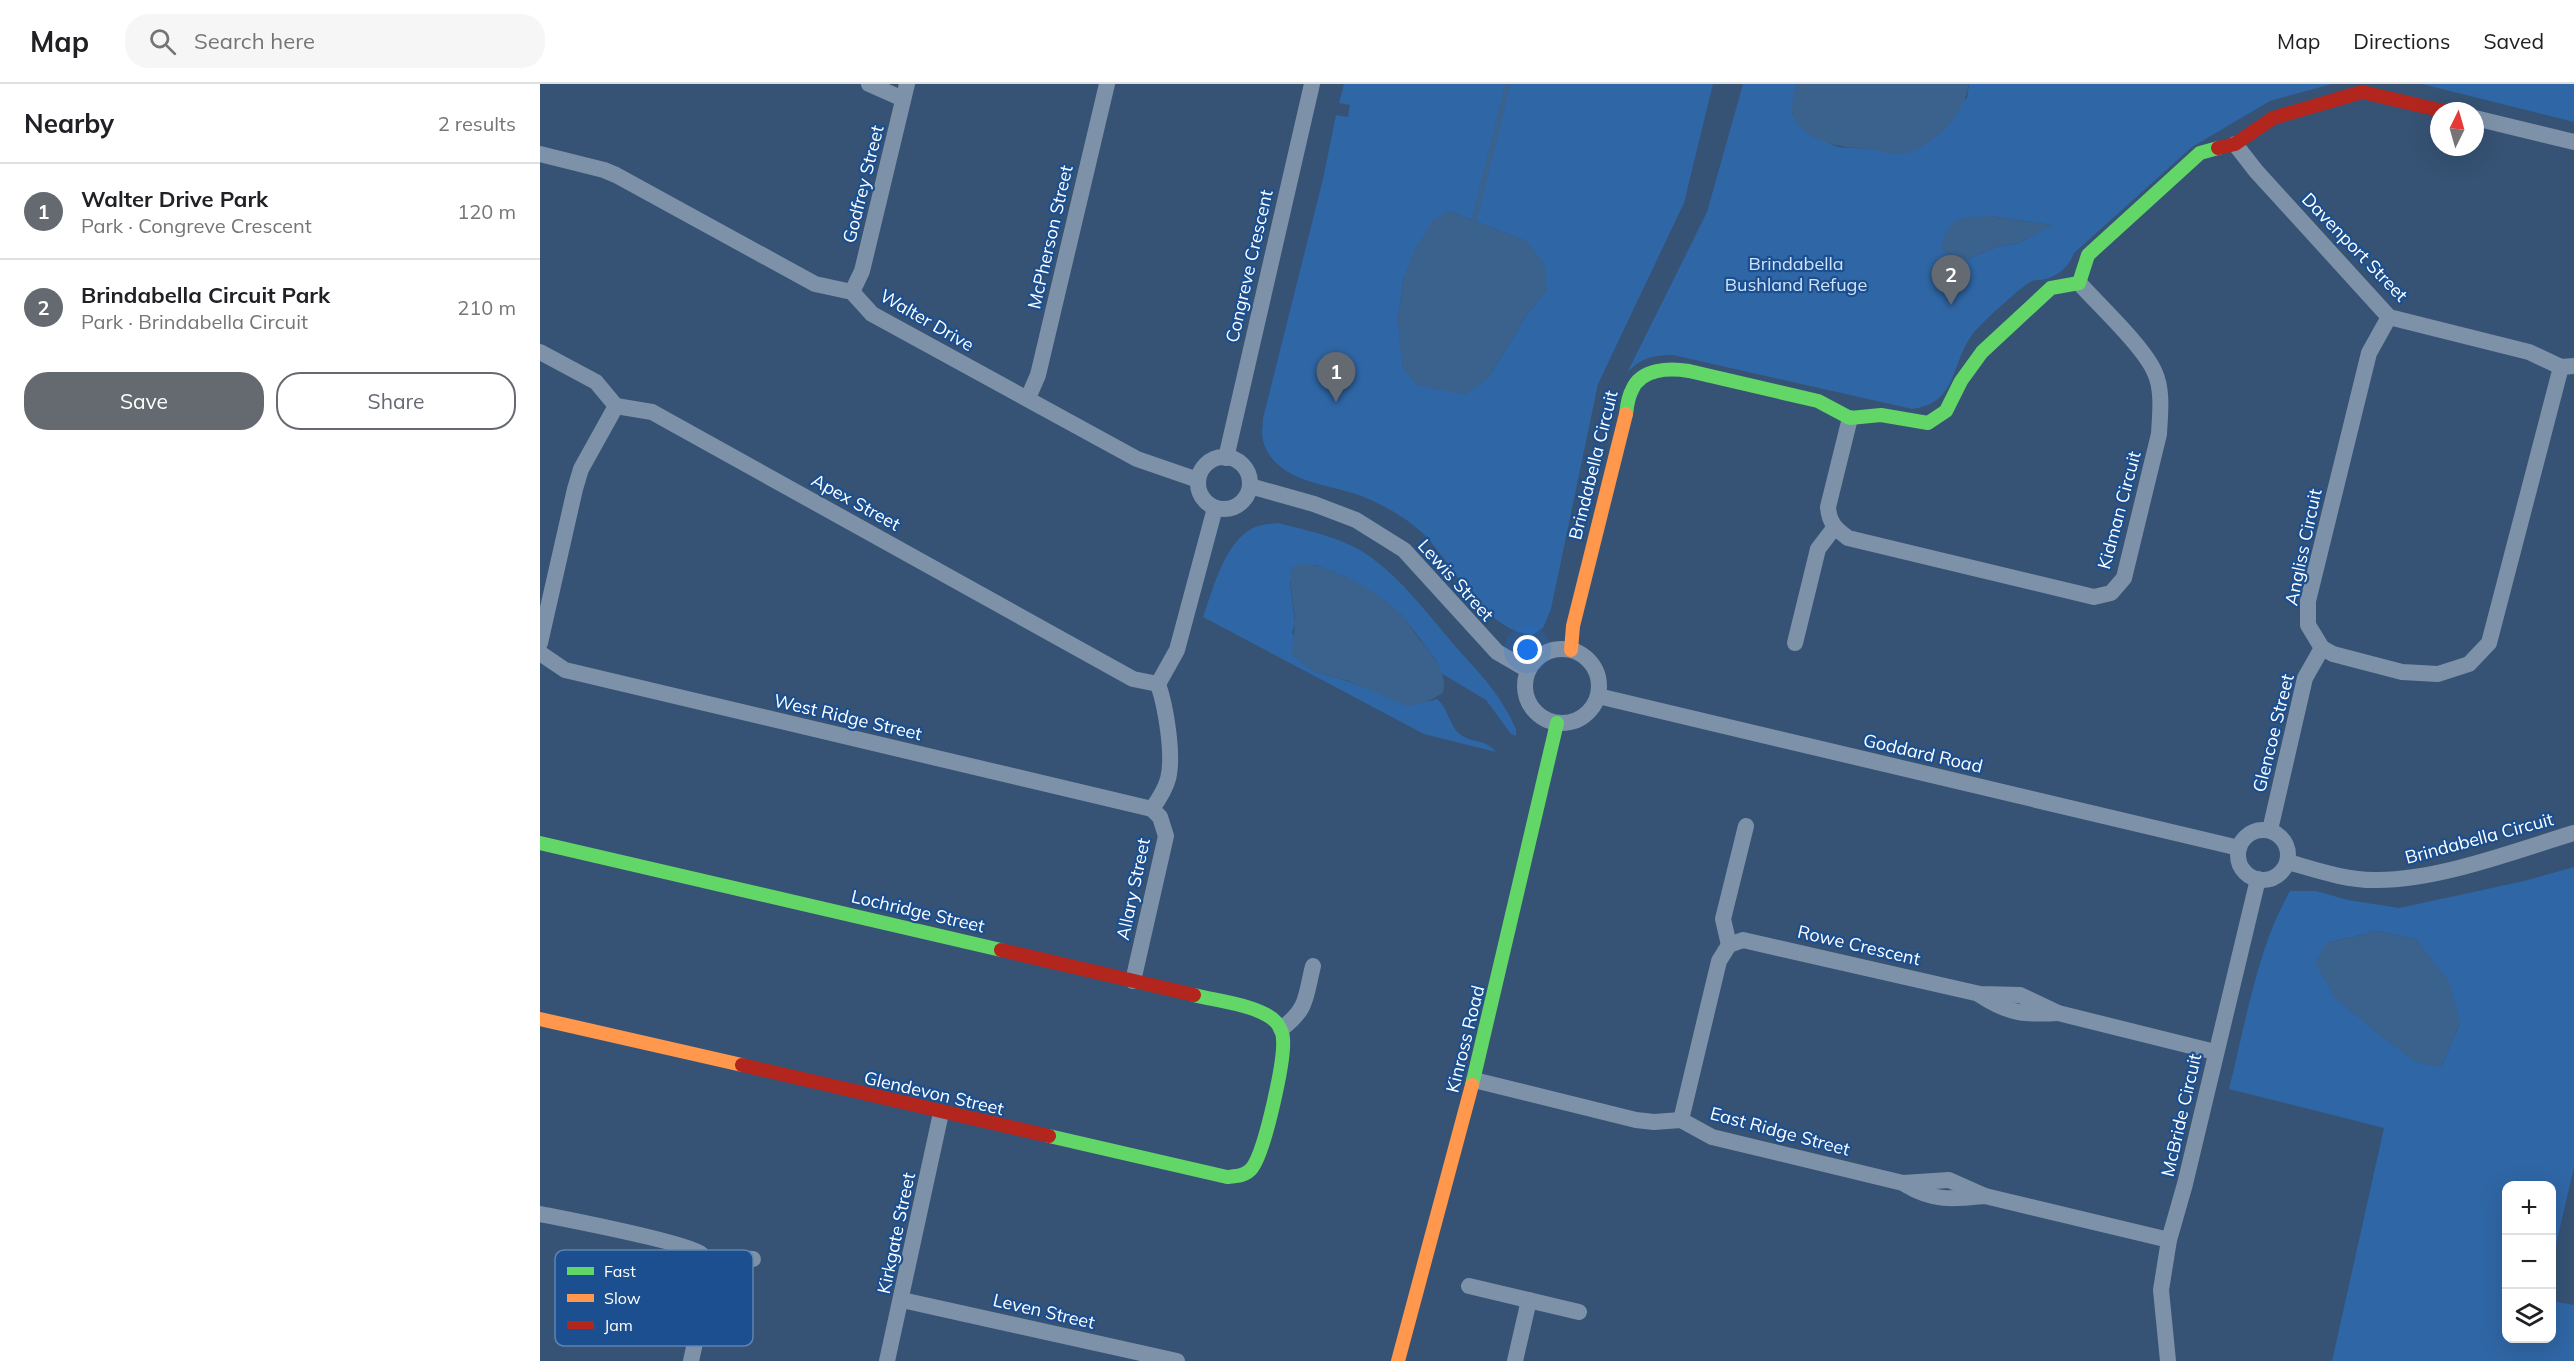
<!DOCTYPE html>
<meta charset="utf-8">
<style>
body{margin:0;font-family:Mulish,sans-serif;background:#f6f6f6;color:#202124}
.controls{position:absolute;right:18px;bottom:18px;display:grid;overflow:hidden;border-radius:12px;box-shadow:0 6px 24px #0002}
.controls button{width:54px;height:54px;display:grid;place-items:center;padding:0;border:0;border-bottom:2px solid #e0e0e0;background:#fff;color:#202124;font:30px sans-serif}
.compass{position:absolute;left:1890px;top:18px;width:54px;height:54px;border-radius:50%;background:#fff;box-shadow:0 6px 24px #0002;rotate:5deg}
.you{position:absolute;left:988px;top:566px;width:21px;height:21px;margin:-15px;border:4px solid #fff;border-radius:50%;background:#1a73e8;box-shadow:0 0 0 9px #1a73e833}
.badge{display:grid;place-items:center;width:39px;height:39px;border-radius:50%;background:#656970;color:#fff;font-size:20px;font-weight:700}
.pin{position:absolute;translate:-50% -50px;filter:drop-shadow(0 2px 3px #0008)}
.pin::after{content:'';position:absolute;top:32px;width:21px;height:18px;background:inherit;clip-path:polygon(0 0,100% 0,50% 100%)}
.list{margin:0;padding:0;list-style:none}
h2{display:flex;justify-content:space-between;align-items:center;height:78px;margin:0;padding:0 24px;font-size:26px}
h2 small{font-size:20px;font-weight:400;color:#757577}
.list li{display:grid;grid-template-columns:39px 1fr auto;gap:18px;align-items:center;box-sizing:border-box;height:96px;padding:0 24px;border-top:2px solid #e0e0e0}
.list b{display:block;font-size:22px;white-space:nowrap}
.list p{margin:0;font-size:20px;white-space:nowrap;color:#757577}
.list em{font-size:20px;font-style:normal;color:#757577}
.actions{display:flex;gap:12px;padding:18px 24px}
.actions a{flex:1;padding:14px 0;border:2px solid #656970;border-radius:24px;text-align:center;font-size:21px;color:#656970}
.actions .main{background:#656970;color:#fff}
.icon{flex:none;width:33px;height:33px;fill:none;stroke:currentColor;stroke-width:2;stroke-linecap:round;stroke-linejoin:round}
.map{position:relative;flex:none;width:2034px;height:1277px;overflow:hidden}
header{display:flex;align-items:center;gap:36px;box-sizing:border-box;height:84px;padding:0 30px;background:#fff;border-bottom:2px solid #e0e0e0}
header strong{font-size:28px}
nav{display:flex;gap:33px;margin-inline-start:auto;font-size:21px}
.search{width:420px;height:54px;background:#f6f6f6;display:flex;align-items:center;gap:15px;box-sizing:border-box;padding:0 21px;border-radius:24px;color:#757577;font-size:22px}
main{display:flex}
aside{flex:1;background:#fff}
.map>svg:first-child{display:block}
.green{fill:#2f66a5;fill-rule:evenodd}
.water{fill:#3b618d}
.lines{fill:none;stroke-linecap:round;stroke-linejoin:round}
.stream{stroke:#3b618d;stroke-width:5}
.street{stroke:#7d92a8;stroke-width:16}
.fast{stroke:#63d668;stroke-width:14}
.slow{stroke:#ff974d;stroke-width:14}
.jam{stroke:#b3261e;stroke-width:14}
.labels{text-anchor:middle;dominant-baseline:central;stroke-width:4.5;stroke-linejoin:round;paint-order:stroke}
.street-label{font-size:18px;fill:#fff;stroke:#1b4f8f}
.park-label{font-size:18px;fill:#cfe3fa;stroke:#1b4f8f}
.key{fill:#1b4f8f;stroke:#5f84b1;stroke-width:1.5}
.key-label{font-size:16px;fill:#fff}
</style>
<header>
<strong>Map</strong>
<div class="search"><svg class="icon" aria-label="search" viewBox="0 0 24 24"><circle cx="10" cy="10" r="6"/><path d="M15 15l6 6"/></svg>Search here</div>
<nav><a>Map</a><a>Directions</a><a>Saved</a></nav>
</header>
<main>
<aside>
<h2>Nearby<small>2 results</small></h2>
<ul class="list">
<li><span class="badge">1</span><div><b>Walter Drive Park</b><p>Park · Congreve Crescent</p></div><em>120 m</em></li>
<li><span class="badge">2</span><div><b>Brindabella Circuit Park</b><p>Park · Brindabella Circuit</p></div><em>210 m</em></li>
</ul>
<div class="actions"><a class="main">Save</a><a>Share</a></div>
</aside>
<div class="map">
<svg width="2034" height="1277" viewBox="0 0 2034 1277">
<rect width="100%" height="100%" fill="#365274"/>
<!-- green -->
<g class="green">
<path d="M804,0H1173L1144,119L1058,300L1011,525L1003,544L992,551C948,547 916,488 890,457C875,439 848,423 826,414C792,399 736,401 723,357C721,350 723,341 723,334L783,95L796,31L808,33L810,21L799,19ZM909,127L986,157L1007,206L988,229L948,294L863,284L858,234L864,193Z"/>
<path d="M1203,0H1256L1252,29L1259,41L1278,54L1298,63L1327,65L1427,14L1429,0H1792L1730,17L1652,63L1534,169C1528,184 1518,193 1501,196C1500,196 1493,196 1492,197C1484,200 1444,237 1437,245C1409,275 1421,319 1372,325L1133,271C1113,271 1101,274 1087,289L1167,128ZM1449,132L1511,141L1479,159L1457,163L1415,180Z"/>
<polygon points="1882,0 2034,0 2034,38"/>
<path d="M738,439C769,447 806,454 832,474C863,497 886,528 911,557C938,589 958,605 976,645V652L971,650L946,616L901,589L896,576L862,531L808,494L775,481L750,498L755,540L752,549L775,588C785,591 796,593 807,597C834,605 868,626 897,615C909,625 909,642 921,651C935,660 944,654 956,668L884,650L663,533C673,505 686,452 718,442C724,440 731,440 738,439Z"/>
<path d="M2034,783V1083L2012,1178V1102H1966V1254H2012V1217L2034,1221V1277H1792L1844,1044L1689,1005C1705,942 1717,864 1750,807H1776L1808,816L1859,824L1984,797ZM1837,847L1876,855L1920,939L1901,983L1787,859Z"/>
</g>
<!-- water -->
<g class="water">
<path d="M1256,0H1429C1424,30 1396,60 1367,69C1358,72 1344,68 1335,66C1307,63 1267,62 1253,32C1250,24 1254,8 1256,0Z"/>
<polygon points="909,127 986,157 1004,179 1007,206 988,229 948,294 925,311 877,301 863,284 860,260 858,234 864,193 874,167 893,136"/>
<path d="M1449,132L1512,141L1479,159L1457,163L1415,180L1401,164C1411,132 1417,134 1449,132Z"/>
<path d="M762,479C796,484 835,506 861,530C868,537 873,548 880,556C893,571 908,589 903,609L885,619L867,622L809,597L775,588L752,571C752,559 755,548 755,537C754,519 749,502 751,484Z"/>
<polygon points="1837,847 1876,855 1910,899 1920,939 1901,983 1877,979 1832,945 1795,914 1775,878 1787,859"/>
</g>
<g class="lines">
<!-- stream -->
<polyline class="stream" points="934,136 968,0"/>
<!-- street -->
<g class="street">
<polyline points="329,0 363,15"/>
<polyline points="1935,34 2034,58"/>
<polyline points="1695,60 1716,87 1849,233 1989,268 2021,283 2034,282"/>
<polyline points="0,70 64,86 76,91 275,200 312,208 332,230 597,375 658,396"/>
<polyline points="312,208 322,187 367,0"/>
<polyline points="1849,233 1829,269 1768,517 1768,541 1782,564 1793,570 1862,588 1898,590 1929,580 1949,559 2021,283"/>
<polyline points="0,268 56,298 76,322 112,328 593,595 618,600"/>
<polyline points="488,314 498,291 567,0"/>
<path d="M1310,334L1288,423C1289,439 1296,445 1308,454L1554,513L1571,509L1584,494L1619,350C1620,331 1623,306 1615,289C1605,264 1559,221 1539,199"/>
<circle cx="684" cy="399" r="26"/>
<polyline points="686,374 772,0"/>
<polyline points="710,402 774,420 816,436 864,466 957,568 988,586"/>
<polyline points="0,559 35,405 41,385 76,322"/>
<polyline points="1255,559 1278,465 1294,444"/>
<circle cx="1022" cy="602" r="37"/>
<polyline points="0,569 25,586 612,725"/>
<polyline points="1058,612 1699,764"/>
<path d="M612,725C619,715 625,706 628,695C634,672 626,623 618,600L637,566L675,424"/>
<polyline points="1730,746 1765,594 1782,564"/>
<circle cx="1723" cy="771" r="25"/>
<path d="M1748,778C1776,786 1808,797 1838,796C1899,796 1975,767 2034,749"/>
<polyline points="1189,861 1183,835 1206,742"/>
<polyline points="593,897 626,752 620,733 612,725"/>
<path d="M1440,911C1469,930 1485,931 1518,929"/>
<path d="M741,945C768,925 765,914 773,882"/>
<polyline points="934,996 1096,1036 1114,1038 1141,1036 1172,1053 1363,1099 1409,1096 1445,1112 1629,1156"/>
<polyline points="1141,1036 1179,877 1189,861 1203,856 1440,910 1480,911 1518,929 1675,968"/>
<path d="M1366,1101C1394,1118 1415,1115 1445,1112"/>
<path d="M0,1130C25,1135 150,1159 161,1170C167,1176 168,1183 170,1191L151,1277"/>
<polyline points="167,1178 197,1174 213,1175"/>
<polyline points="929,1202 1039,1228"/>
<polyline points="362,1216 637,1277"/>
<polyline points="347,1277 401,1029"/>
<polyline points="975,1277 989,1216"/>
<polyline points="1628,1277 1621,1206 1629,1156 1645,1100 1718,795"/>
</g>
<!-- fast -->
<g class="fast">
<path d="M1086,330C1087,322 1088,313 1092,306C1101,284 1130,284 1149,287L1278,317L1310,334L1341,331L1388,339L1406,327L1421,297L1442,268L1511,204L1539,199L1548,171L1660,69L1678,64"/>
<polyline points="0,759 461,866"/>
<polyline points="932,1001 1017,639"/>
<path d="M509,1052L687,1093C696,1092 706,1092 712,1084C725,1067 745,976 743,955C743,949 740,943 736,938C720,921 676,917 654,911"/>
</g>
<!-- slow -->
<g class="slow">
<polyline points="1031,566 1033,542 1086,330"/>
<polyline points="0,935 202,981"/>
<polyline points="858,1277 932,1001"/>
</g>
<!-- jam -->
<g class="jam">
<polyline points="1678,64 1695,60 1733,34 1822,8 1903,27"/>
<polyline points="461,866 654,911"/>
<polyline points="202,981 509,1052"/>
</g>
</g>
<g class="labels">
<!-- street labels -->
<g class="street-label">
<text transform="translate(323 100) rotate(-76)">Godfrey Street</text>
<text transform="translate(510 153) rotate(-77)">McPherson Street</text>
<text transform="translate(1815 163) rotate(46)">Davenport Street</text>
<text transform="translate(709 182) rotate(-77)">Congreve Crescent</text>
<text transform="translate(387 236) rotate(30)">Walter Drive</text>
<text transform="translate(1053 381) rotate(-76)">Brindabella Circuit</text>
<text transform="translate(316 418) rotate(29)">Apex Street</text>
<text transform="translate(1579 426) rotate(-75)">Kidman Circuit</text>
<text transform="translate(1763 463) rotate(-78)">Angliss Circuit</text>
<text transform="translate(916 496) rotate(48)">Lewis Street</text>
<text transform="translate(308 633) rotate(13)">West Ridge Street</text>
<text transform="translate(1733 649) rotate(-76)">Glencoe Street</text>
<text transform="translate(1383 669) rotate(13)">Goddard Road</text>
<text transform="translate(1939 754) rotate(-15)">Brindabella Circuit</text>
<text transform="translate(593 805) rotate(-78)">Allary Street</text>
<text transform="translate(378 827) rotate(13)">Lochridge Street</text>
<text transform="translate(1319 861) rotate(13)">Rowe Crescent</text>
<text transform="translate(925 955) rotate(-76)">Kinross Road</text>
<text transform="translate(394 1009) rotate(13)">Glendevon Street</text>
<text transform="translate(1641 1031) rotate(-77)">McBride Circuit</text>
<text transform="translate(1240 1047) rotate(15)">East Ridge Street</text>
<text transform="translate(356 1149) rotate(-78)">Kirkgate Street</text>
<text transform="translate(504 1227) rotate(13)">Leven Street</text>
</g>
<!-- park labels -->
<g class="park-label">
<text x="1256" y="179">Brindabella<tspan x="1256" dy="21">Bushland Refuge</tspan></text>
</g>
</g>
<!-- legend -->
<rect x="15" y="1166" width="198" height="96" rx="9" class="key"/>
<rect x="27" y="1183" width="27" height="8" fill="#63d668"/>
<rect x="27" y="1210" width="27" height="8" fill="#ff974d"/>
<rect x="27" y="1237" width="27" height="8" fill="#b3261e"/>
<g class="key-label">
<text x="64" y="1193">Fast</text>
<text x="64" y="1220">Slow</text>
<text x="64" y="1247">Jam</text>
</g>
</svg>
<div class="controls">
<button>+</button>
<button>−</button>
<button><svg class="icon" aria-label="layers" viewBox="0 0 24 24"><path d="M12 4l9 5-9 5-9-5zM3 14l9 5 9-5"/></svg></button>
</div>
<svg class="compass" viewBox="-18 -18 36 36"><path d="M0-13l5 13h-10z" fill="#e53935"/><path d="M0 13l5-13h-10z" fill="#757577"/></svg>
<div class="you"></div>
<div class="pin badge" style="left:796px;top:318px">1</div>
<div class="pin badge" style="left:1411px;top:221px">2</div>
</div>
</main>
